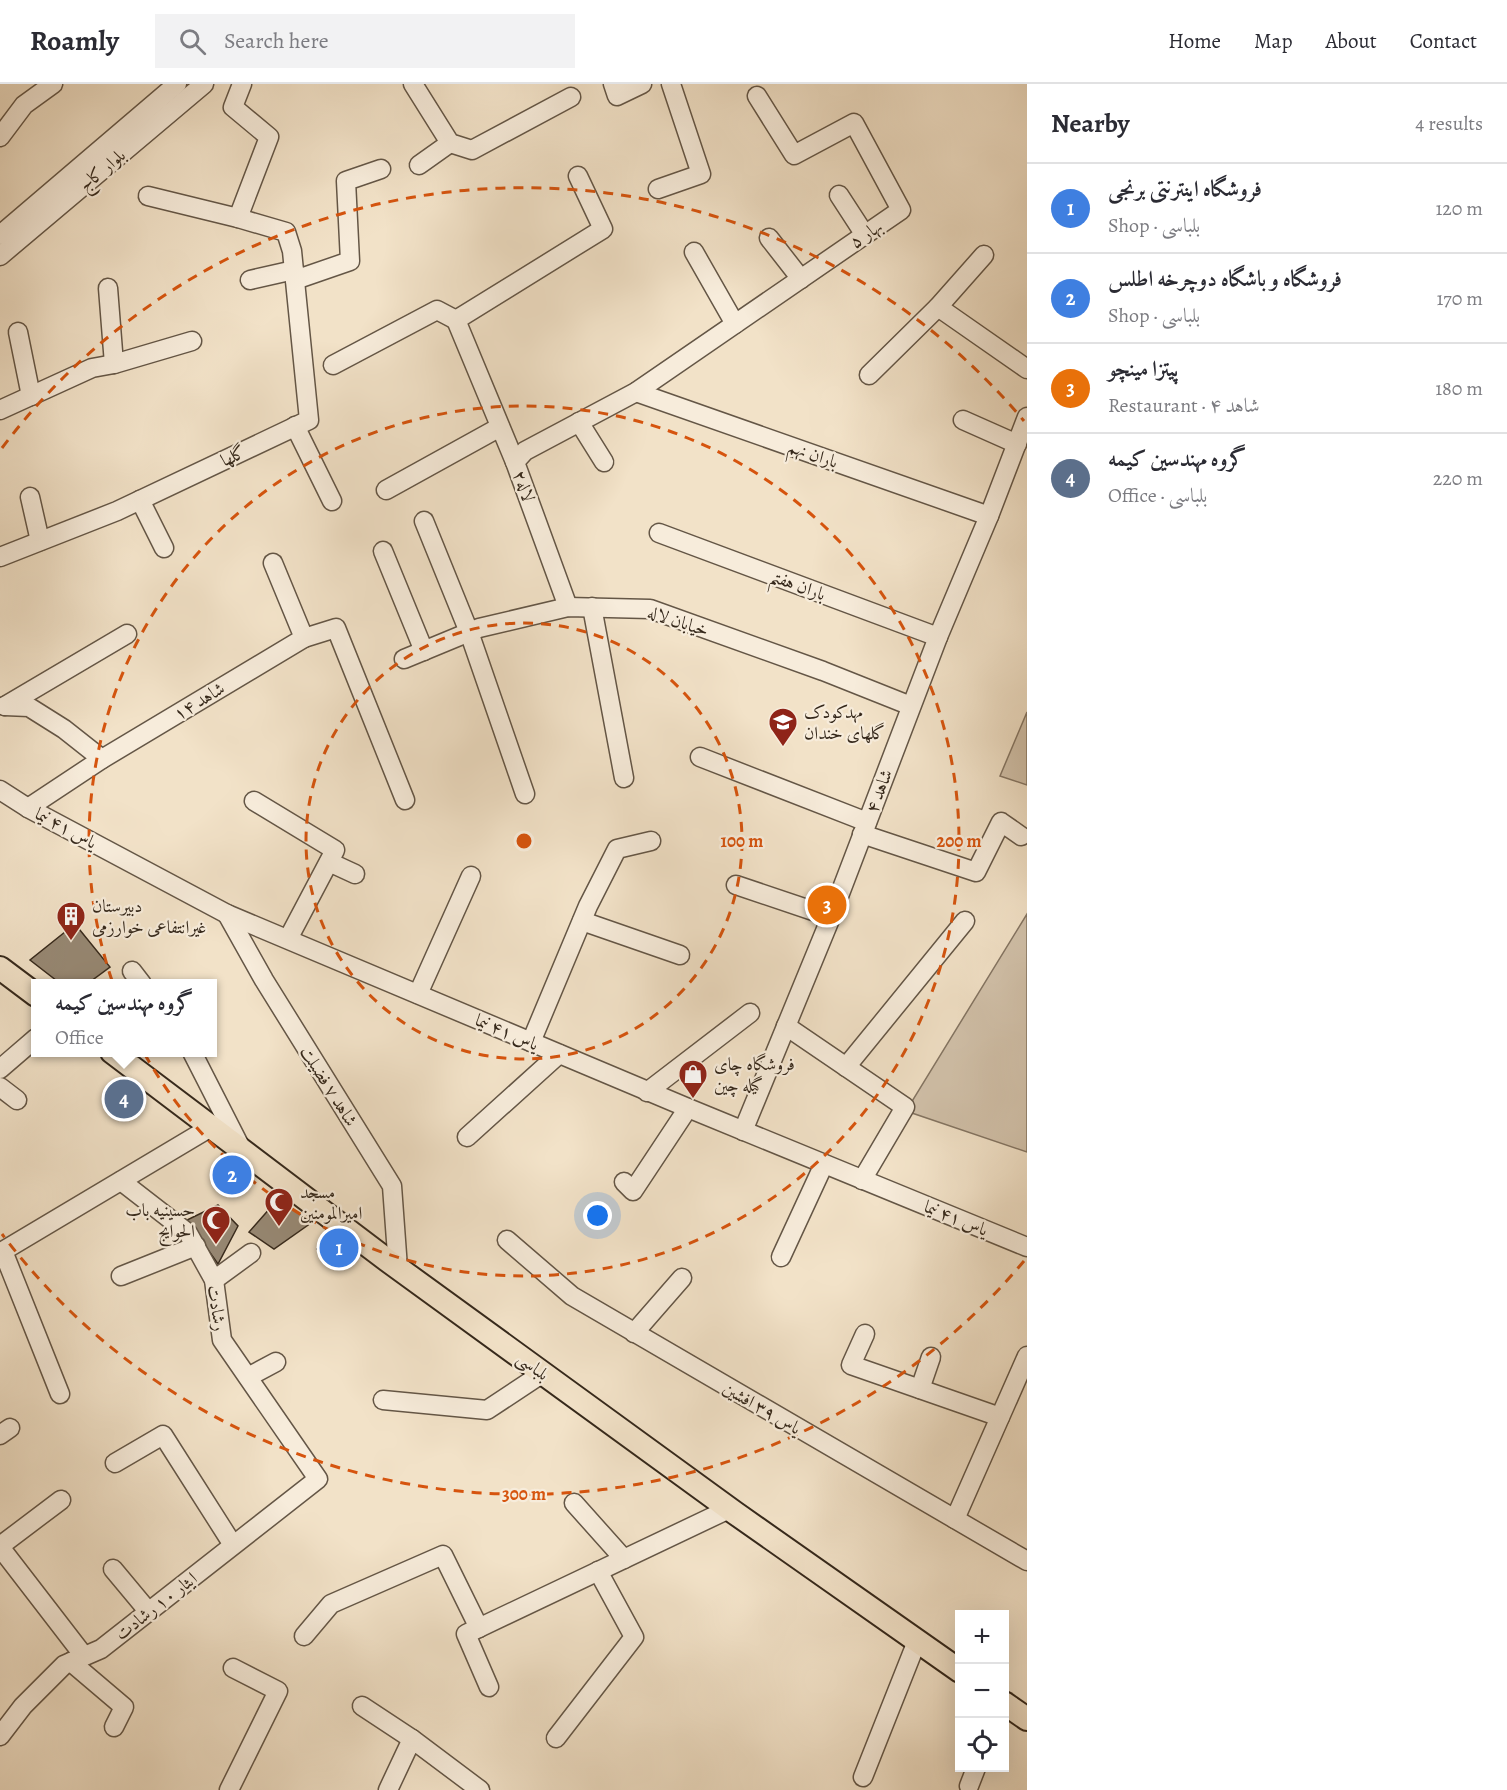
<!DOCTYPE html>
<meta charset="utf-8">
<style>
body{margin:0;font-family:Alegreya,Amiri,serif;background:#f2f2f3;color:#2b2b33}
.controls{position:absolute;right:18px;bottom:18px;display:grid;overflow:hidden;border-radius:0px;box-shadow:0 6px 24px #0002}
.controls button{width:54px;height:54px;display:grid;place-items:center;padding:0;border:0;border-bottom:2px solid #e1e1e2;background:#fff;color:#2b2b33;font:30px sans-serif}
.you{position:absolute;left:598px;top:1132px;width:21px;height:21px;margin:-15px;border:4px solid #fff;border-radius:50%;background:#1a73e8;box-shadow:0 0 0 9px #1a73e833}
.badge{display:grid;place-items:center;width:39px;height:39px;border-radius:50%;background:#8f2418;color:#fff;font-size:20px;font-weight:700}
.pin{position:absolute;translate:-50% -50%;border:3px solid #fff;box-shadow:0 2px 6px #0006}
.popup{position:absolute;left:31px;top:895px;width:186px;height:78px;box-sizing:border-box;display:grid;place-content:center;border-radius:0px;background:#fff;filter:drop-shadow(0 2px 4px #0005);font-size:20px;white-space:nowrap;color:#7c7c81}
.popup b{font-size:22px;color:#2b2b33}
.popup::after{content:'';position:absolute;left:50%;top:100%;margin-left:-12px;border:12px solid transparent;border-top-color:#fff}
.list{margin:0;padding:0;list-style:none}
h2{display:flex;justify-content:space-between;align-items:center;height:78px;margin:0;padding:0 24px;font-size:26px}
h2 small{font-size:20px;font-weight:400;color:#7c7c81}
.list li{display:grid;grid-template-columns:39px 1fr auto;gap:18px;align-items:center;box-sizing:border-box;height:90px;padding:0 24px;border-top:2px solid #e1e1e2}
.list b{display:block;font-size:22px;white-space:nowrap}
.list p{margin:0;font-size:20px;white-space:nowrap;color:#7c7c81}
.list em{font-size:20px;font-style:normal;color:#7c7c81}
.icon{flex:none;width:33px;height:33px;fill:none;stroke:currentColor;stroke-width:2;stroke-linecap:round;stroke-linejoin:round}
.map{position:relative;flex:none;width:1027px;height:1706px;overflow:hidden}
header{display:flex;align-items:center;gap:36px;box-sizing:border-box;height:84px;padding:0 30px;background:#fff;border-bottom:2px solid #e1e1e2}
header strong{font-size:28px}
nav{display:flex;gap:33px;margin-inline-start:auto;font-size:21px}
.search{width:420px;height:54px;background:#f2f2f3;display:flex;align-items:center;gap:15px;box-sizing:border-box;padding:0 21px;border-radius:0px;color:#7c7c81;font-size:22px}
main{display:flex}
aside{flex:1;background:#fff}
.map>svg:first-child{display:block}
.green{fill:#d2c2ab;stroke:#847563;stroke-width:1.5}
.building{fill:#978975;stroke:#35281b;stroke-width:1.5}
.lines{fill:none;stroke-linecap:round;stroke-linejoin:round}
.minor-casing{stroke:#645646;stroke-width:21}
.major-casing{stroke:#35281b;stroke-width:26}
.minor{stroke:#f7ecdb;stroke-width:18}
.major{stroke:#f2e2c8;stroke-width:22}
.ring{fill:none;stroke:#d6540e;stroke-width:3;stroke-dasharray:10 8}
.labels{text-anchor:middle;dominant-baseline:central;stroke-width:4.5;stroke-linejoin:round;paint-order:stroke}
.street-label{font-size:18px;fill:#35281b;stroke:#f7ecdb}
.poi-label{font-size:18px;fill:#35281b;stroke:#f7ecdb;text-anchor:start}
.centre{fill:#d6540e;stroke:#f7ecdb;stroke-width:3}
.ring-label{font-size:18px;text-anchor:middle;font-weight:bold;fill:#d6540e;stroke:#f7ecdb;stroke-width:4.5;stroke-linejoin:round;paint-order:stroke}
</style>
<header>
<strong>Roamly</strong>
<div class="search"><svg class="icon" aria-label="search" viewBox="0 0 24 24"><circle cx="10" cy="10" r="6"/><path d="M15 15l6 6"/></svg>Search here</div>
<nav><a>Home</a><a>Map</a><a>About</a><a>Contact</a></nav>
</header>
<main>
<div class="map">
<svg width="1027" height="1706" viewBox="0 0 1027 1706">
<rect width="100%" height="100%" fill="#f2e2c8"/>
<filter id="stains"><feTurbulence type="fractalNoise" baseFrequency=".00333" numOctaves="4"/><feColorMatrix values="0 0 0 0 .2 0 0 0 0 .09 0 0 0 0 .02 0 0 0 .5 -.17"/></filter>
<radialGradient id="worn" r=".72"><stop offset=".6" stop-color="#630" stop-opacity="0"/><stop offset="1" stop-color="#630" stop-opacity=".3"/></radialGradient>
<!-- green -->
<g class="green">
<polygon points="1027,628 1027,701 1000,692"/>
<polygon points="1027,830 1027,1068 906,1027"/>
</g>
<!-- building -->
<g class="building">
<polygon points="75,840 110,883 87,900 61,900 30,876"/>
<polygon points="120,996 137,1008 125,1022 108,1008"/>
<polygon points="279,1114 311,1139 274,1165 249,1148"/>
<polygon points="218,1121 238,1142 218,1180 187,1136"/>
<polygon points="336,1146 360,1163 339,1183 317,1165"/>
</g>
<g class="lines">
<!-- minor casing -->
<g class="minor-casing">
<g id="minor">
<polyline points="413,0 450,59 472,66 571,13"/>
<polyline points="613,0 617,12 642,0"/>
<polyline points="0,53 24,21 53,0"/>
<polyline points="419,81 450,59"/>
<polyline points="658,105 701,90 671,0"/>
<polyline points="839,111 865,151"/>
<polyline points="148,112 238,134"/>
<polyline points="0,151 177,0"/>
<polyline points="769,154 801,195"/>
<polyline points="694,168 735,240"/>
<polyline points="0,172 204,0"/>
<polyline points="250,196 294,186"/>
<polyline points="295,196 350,177 346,97 381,85"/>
<polyline points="108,204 114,280"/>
<polyline points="938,223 1027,285"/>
<polyline points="18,248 31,312"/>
<polyline points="333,281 437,226 456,236"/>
<polyline points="869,291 938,223 984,171"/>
<polyline points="636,308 989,432"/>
<polyline points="0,326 92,284 114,280 192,257"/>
<polyline points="963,336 1017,360"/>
<polyline points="579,338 604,378"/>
<polyline points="295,342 332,417"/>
<polyline points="515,378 456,236 603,145 578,92"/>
<polyline points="386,406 500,343"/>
<polyline points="30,413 40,457"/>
<polyline points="140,416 164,464"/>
<polyline points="424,437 469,548 525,710"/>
<polyline points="659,449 938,553"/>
<polyline points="383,467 424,567"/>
<polyline points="0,473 117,427 309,336 292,167 286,148 238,134 269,53 233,23 242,0"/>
<polyline points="568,523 515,378 525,367 636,308 901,126 854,39 794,71 757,12"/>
<polyline points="592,523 624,694"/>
<polyline points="304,554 336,544 405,716"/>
<polyline points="404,575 479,544 568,523 650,525 823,587 911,622"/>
<polyline points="5,622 127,550"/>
<polyline points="5,622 29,623 64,645 102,675"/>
<polyline points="700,673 867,738"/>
<polyline points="0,706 28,724 227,830 688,1024 1027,1163"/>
<polyline points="254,717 335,766 288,855"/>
<polyline points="28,724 102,675 304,554 273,479"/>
<polyline points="862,750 976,788 1001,738 1021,752"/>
<polyline points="329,778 355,790"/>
<polyline points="736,801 831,833"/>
<polyline points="227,830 264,896 392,1102 398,1184"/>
<polyline points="582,837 680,871"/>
<polyline points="132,887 142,900"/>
<polyline points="418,910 471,792"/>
<polyline points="786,942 905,1023 862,1096"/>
<polyline points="531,958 588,822 617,765 651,757"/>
<polyline points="192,968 242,1066"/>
<polyline points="846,983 965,837"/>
<polyline points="0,985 36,954"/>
<polyline points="0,1003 17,1016"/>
<polyline points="647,1008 750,929"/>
<polyline points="743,1047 831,833 938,553 989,432 1027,333"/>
<polyline points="467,1053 559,970"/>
<polyline points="624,1098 633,1107 688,1024"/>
<polyline points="507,1156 572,1212 1027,1477"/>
<polyline points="781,1173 824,1080"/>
<polyline points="121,1192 196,1162"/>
<polyline points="214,1196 251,1169"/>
<polyline points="634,1249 682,1194"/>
<polyline points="865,1250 851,1281 1000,1333"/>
<polyline points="248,1293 276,1278"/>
<polyline points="920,1305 931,1273"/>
<polyline points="60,1310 3,1167 211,1043"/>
<polyline points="383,1316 487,1326 543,1289"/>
<polyline points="0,1351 10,1344"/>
<polyline points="115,1379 163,1351 233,1461"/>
<polyline points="574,1419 624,1475"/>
<polyline points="955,1435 1027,1272"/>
<polyline points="0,1462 61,1416"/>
<polyline points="0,1463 84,1572"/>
<polyline points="113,1485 148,1527"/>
<polyline points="304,1552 331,1520 443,1471 479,1544"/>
<polyline points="71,1578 124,1623 114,1643"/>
<polyline points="489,1603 466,1550 729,1425"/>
<polyline points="362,1622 412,1655"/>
<polyline points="0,1652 23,1622 64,1581 101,1565 318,1395 222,1256 214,1196 188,1149 121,1097"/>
<polyline points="556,1654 634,1553 598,1487"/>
<polyline points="863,1693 917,1557"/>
<polyline points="969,1702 976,1684"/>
<polyline points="229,1706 278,1607 233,1584"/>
<polyline points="388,1706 412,1655 480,1706"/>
</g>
</g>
<!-- major casing -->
<g class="major-casing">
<g id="major">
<polyline points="0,884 36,911"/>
<polyline points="112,968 387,1176 735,1429 960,1587"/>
<polyline points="1004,1619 1027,1635"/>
</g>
</g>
<!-- minor -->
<use href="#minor" class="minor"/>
<!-- major -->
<use href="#major" class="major"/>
</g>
<!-- distance rings -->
<g class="ring">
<circle cx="524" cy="757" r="218"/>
<circle cx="524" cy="757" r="435"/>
<path d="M1024 1177A653 653 0 0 1 2 1150M2 364A653 653 0 0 1 1024 337"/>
</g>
<!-- icons -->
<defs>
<g id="school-pin" transform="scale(1.5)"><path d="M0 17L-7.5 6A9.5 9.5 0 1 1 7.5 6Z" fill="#8f2418" stroke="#f7ecdb"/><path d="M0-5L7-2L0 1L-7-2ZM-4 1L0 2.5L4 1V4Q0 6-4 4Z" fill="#fff"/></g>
<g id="building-pin" transform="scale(1.5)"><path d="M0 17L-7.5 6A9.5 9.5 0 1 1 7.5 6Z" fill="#8f2418" stroke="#f7ecdb"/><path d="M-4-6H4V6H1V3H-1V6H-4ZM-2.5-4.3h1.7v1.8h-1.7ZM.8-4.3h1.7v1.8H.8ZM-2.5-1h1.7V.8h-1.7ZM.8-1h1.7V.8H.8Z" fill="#fff"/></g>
<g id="shop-pin" transform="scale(1.5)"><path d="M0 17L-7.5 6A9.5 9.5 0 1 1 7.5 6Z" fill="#8f2418" stroke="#f7ecdb"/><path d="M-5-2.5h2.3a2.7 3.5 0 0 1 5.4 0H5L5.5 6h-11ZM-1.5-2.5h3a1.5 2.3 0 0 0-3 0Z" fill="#fff"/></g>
<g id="mosque-pin" transform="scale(1.5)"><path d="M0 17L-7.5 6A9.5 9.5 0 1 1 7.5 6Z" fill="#8f2418" stroke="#f7ecdb"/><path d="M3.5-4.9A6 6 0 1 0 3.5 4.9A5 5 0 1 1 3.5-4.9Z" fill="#fff"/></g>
</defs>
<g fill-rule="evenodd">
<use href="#school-pin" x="783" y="638"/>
<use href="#building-pin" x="71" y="832"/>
<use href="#shop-pin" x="693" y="990"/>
<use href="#mosque-pin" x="279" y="1118"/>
<use href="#mosque-pin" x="216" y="1136"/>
</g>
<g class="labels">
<!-- street labels -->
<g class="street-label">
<text transform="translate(102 86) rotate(-40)">بلوار کاج</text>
<text transform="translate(866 150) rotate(-34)">بهار ۵</text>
<text transform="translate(813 370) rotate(19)">باران نهم</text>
<text transform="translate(233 372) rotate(-25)">گلها</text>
<text transform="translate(524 402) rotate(70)">لاله۲</text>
<text transform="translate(798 501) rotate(20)">باران هفتم</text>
<text transform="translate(678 537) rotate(18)">خیابان لاله</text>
<text transform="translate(199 617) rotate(-31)">شاهد ۱۴</text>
<text transform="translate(879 707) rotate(-69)">شاهد ۴</text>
<text transform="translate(66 744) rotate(28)">یاس ۴۱ نیما</text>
<text transform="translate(507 948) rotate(23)">یاس ۴۱ نیما</text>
<text transform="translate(329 1002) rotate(58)">شاهد ۷ فضیلت</text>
<text transform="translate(956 1134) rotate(22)">یاس ۴۱ نیما</text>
<text transform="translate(217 1224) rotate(81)">رشادت</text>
<text transform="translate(533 1282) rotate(36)">بلباسی</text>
<text transform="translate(762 1324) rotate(30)">یاس ۳۹ افشین</text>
<text transform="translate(156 1522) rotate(-38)">ایثار ۱۰ رشادت</text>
</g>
<!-- poi labels -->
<g class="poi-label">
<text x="804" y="628">مهدکودک<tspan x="804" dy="21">گلهای خندان</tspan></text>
<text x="92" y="822">دبیرستان<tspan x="92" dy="21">غیرانتفاعی خوارزمی</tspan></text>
<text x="714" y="980">فروشگاه چای<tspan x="714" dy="21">گیله‌ چین</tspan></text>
<text x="300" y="1108">مسجد<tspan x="300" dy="21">امیرالمومنین</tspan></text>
<text x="195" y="1126" text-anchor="end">حسینیه باب<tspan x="195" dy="21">الحوایج</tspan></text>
</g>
</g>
<circle cx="524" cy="757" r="9" class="centre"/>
<g class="ring-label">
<text x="742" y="763">100 m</text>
<text x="959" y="763">200 m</text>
<text x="524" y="1416">300 m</text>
</g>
<rect width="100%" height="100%" filter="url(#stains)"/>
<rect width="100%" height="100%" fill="url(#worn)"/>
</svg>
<div class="controls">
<button>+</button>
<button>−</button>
<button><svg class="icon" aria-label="locate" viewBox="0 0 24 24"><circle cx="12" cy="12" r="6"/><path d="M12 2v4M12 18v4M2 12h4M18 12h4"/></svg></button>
</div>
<div class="you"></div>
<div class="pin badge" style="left:339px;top:1164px;background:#3f7fe0">1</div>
<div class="pin badge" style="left:232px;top:1091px;background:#3f7fe0">2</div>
<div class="pin badge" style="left:827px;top:821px;background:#e8710a">3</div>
<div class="pin badge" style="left:124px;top:1015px;background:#5c6f8a">4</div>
<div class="popup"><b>گروه مهندسین کیمه</b>Office</div>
</div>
<aside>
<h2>Nearby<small>4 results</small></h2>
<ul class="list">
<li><span class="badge" style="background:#3f7fe0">1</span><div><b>فروشگاه اینترنتی برنجی</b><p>Shop · بلباسی</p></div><em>120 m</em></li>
<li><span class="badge" style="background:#3f7fe0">2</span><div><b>فروشگاه و باشگاه دوچرخه اطلس</b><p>Shop · بلباسی</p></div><em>170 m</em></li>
<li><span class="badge" style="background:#e8710a">3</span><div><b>پیتزا مینچو</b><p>Restaurant · شاهد ۴</p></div><em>180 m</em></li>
<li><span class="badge" style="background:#5c6f8a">4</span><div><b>گروه مهندسین کیمه</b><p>Office · بلباسی</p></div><em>220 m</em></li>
</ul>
</aside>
</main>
